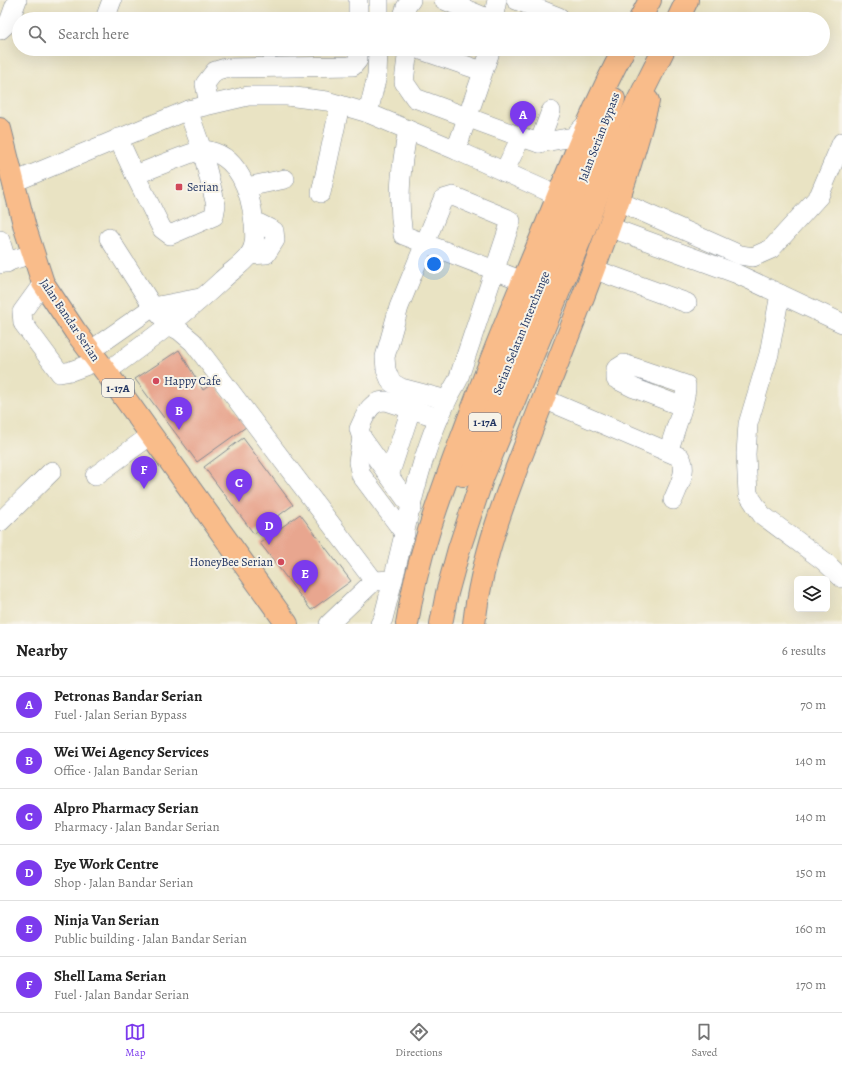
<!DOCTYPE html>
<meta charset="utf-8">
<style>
body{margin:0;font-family:Alegreya,serif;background:#f6f6f6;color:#222}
.controls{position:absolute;right:12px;bottom:12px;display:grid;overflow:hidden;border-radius:6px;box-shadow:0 4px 16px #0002}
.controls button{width:36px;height:36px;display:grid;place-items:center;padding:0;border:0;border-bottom:1px solid #e0e0e0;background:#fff;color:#222;font:20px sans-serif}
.you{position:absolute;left:434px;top:264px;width:14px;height:14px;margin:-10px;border:3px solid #fff;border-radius:50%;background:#1a73e8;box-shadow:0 0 0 6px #1a73e833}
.badge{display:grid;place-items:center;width:26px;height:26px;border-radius:50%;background:#7c3aed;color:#fff;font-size:13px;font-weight:700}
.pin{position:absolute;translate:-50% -33px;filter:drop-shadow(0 1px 2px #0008)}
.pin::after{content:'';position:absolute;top:21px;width:14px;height:12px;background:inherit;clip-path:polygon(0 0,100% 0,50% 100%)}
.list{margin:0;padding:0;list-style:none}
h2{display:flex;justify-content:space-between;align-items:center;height:52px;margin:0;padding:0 16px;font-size:17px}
h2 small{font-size:13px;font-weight:400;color:#767676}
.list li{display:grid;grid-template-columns:26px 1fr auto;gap:12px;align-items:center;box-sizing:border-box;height:56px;padding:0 16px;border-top:1px solid #e0e0e0}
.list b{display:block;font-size:15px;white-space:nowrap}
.list p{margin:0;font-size:13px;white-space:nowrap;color:#767676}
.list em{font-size:13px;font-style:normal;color:#767676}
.icon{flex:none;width:22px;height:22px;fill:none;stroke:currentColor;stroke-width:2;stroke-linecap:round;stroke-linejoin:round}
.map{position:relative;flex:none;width:842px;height:624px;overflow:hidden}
.search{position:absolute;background:#fff;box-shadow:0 4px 16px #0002;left:12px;right:12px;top:12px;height:44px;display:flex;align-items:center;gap:10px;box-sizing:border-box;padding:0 14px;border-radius:22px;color:#767676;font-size:15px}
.sheet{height:388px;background:#fff}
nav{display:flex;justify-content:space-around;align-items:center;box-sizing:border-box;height:56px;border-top:1px solid #e0e0e0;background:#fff;font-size:11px;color:#767676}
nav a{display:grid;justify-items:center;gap:2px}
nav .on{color:#7c3aed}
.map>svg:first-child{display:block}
.building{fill:#e8a68f}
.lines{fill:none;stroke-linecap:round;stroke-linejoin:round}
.minor-casing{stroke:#828990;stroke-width:20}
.major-casing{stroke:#828990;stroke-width:24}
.highway-casing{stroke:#828990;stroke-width:24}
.minor{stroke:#fff;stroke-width:19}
.major{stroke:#f9bc8a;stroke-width:22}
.highway{stroke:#f9bc8a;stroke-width:22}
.poi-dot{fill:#d1495b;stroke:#f7f3e8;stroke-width:1.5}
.labels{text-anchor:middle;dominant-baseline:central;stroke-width:4;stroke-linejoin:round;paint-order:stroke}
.shield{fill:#f7f3e8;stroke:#5d6a87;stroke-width:1}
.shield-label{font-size:11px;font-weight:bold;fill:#1b2f5e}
.street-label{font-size:12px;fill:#1b2f5e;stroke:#f7f3e8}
.poi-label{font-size:12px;fill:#1b2f5e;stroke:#f7f3e8;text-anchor:start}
</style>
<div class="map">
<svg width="842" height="624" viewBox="0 0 842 624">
<rect width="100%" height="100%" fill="#f7f3e8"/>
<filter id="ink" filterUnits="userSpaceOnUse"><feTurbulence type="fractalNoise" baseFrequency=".025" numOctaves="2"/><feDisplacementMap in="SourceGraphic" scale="8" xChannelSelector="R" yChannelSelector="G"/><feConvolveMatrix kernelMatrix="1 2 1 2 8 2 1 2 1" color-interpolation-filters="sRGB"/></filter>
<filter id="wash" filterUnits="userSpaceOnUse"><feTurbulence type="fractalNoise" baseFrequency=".012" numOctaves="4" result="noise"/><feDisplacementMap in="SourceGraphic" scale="16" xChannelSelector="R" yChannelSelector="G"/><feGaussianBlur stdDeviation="0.9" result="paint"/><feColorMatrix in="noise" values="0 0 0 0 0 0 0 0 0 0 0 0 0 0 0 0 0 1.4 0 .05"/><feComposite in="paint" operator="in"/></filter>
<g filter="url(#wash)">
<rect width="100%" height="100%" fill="#e9e3c3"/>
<g id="blocks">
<!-- building -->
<g class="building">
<polygon points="179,350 203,390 213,383 246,427 197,462 135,379"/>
<polygon points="243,438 293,505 254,534 204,467"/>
<polygon points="300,514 351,581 311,610 260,543"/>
</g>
</g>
</g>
<g filter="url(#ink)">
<use href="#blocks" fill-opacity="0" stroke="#828990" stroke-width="1"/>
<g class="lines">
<!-- minor casing -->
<g class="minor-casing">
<g id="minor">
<polyline points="358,0 358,19"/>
<polyline points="379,0 379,19"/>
<polyline points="444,0 489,19"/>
<polyline points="516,0 559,17"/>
<polyline points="106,16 112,0"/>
<polyline points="402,19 406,7 411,0"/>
<polyline points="493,19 497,0"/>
<polyline points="0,30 9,22 17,0"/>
<polyline points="408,49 404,82 415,98 521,137"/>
<polyline points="418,49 482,71"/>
<polyline points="209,104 205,84 215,71 225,68 353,66 358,60 358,49"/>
<polyline points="368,113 377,76 378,49"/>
<path d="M408,130C401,165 397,199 403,235L523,281"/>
<polyline points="539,143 551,111"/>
<polyline points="456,150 491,49"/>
<polyline points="504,172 521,137 539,143 573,137 589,121"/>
<polyline points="135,175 162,229 170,235 214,216 216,205 202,150 188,110"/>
<polyline points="14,182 188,110 248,96 287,96 327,101 368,113 456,150 545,190 558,198"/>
<polyline points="247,187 285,179"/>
<polyline points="321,193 340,105"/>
<polyline points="618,201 740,255 753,257 771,249 819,196 842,142"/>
<polyline points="609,227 735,273 842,323"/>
<polyline points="109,238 153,307 169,325 180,331 193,342 374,581"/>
<polyline points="0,240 7,263"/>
<polyline points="249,255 266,254 275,240 274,231 254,221"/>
<polyline points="0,264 32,254"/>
<polyline points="593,269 687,303"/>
<polyline points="43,283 22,312 23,323 60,373 71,371 98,361"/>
<polyline points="780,294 769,354 748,424 746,454 748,494 762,515 824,561 842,578"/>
<polyline points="90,351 153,307 200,298"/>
<path d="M106,372C146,343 186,314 222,280C230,272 243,264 249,255C256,246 255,234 254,223C251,194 239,153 203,150C196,150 146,171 135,175L118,138"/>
<path d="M544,399L680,457C689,470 678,487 673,500"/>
<polyline points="362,438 358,462 361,475 405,534"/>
<path d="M669,450C673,434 687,400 686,385L624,364L616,369V379L634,388L681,406"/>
<polyline points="95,476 151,435"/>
<polyline points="389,476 411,409"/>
<path d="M412,508L362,438L359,429C365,416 370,400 386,401L439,418"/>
<polyline points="0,522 52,471"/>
<path d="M329,624L374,581L393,580C410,513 422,440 458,380L511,221L506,218L453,196L443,199L399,307L385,357L386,370L391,382L401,388L447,400"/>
<polyline points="380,624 383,619 393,580"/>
</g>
</g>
<!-- major casing -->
<g class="major-casing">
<polyline id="major" points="0,129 25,228 43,283 75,331 106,372 287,624"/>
</g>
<!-- highway casing -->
<g class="highway-casing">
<g id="highway">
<polyline points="640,19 650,0"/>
<polyline points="678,19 687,0"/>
<polyline points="463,475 565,225 614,99"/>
<path d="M407,624C417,556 441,493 465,429C487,369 511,309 536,250C564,183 589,114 624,49"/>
<polyline points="441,624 447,593 459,549 483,476 584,230 617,143 664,49"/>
<path d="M474,624C483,545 515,473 543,400C581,302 622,203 648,101"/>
</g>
</g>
<!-- minor -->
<use href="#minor" class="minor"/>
<!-- major -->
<use href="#major" class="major"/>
<!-- highway -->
<use href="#highway" class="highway"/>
</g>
</g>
<!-- markers -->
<g class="poi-dot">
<rect x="175" y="183" width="8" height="8" rx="2"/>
<circle cx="156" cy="381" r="4"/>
<circle cx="281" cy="562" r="4"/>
</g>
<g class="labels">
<!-- shield labels -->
<g class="shield">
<rect x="102" y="379" width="32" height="18" rx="3"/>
<rect x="469" y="413" width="32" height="18" rx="3"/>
</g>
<g class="shield-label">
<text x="118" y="388">1-17A</text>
<text x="485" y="422">1-17A</text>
</g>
<!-- street labels -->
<g class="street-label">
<text transform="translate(599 137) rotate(-69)">Jalan Serian Bypass</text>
<text transform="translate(70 320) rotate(56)">Jalan Bandar Serian</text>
<text transform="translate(521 333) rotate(-68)">Serian Selatan Interchange</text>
</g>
<!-- poi labels -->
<g class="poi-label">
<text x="187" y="187">Serian</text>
<text x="164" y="381">Happy Cafe</text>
<text x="273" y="562" text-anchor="end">HoneyBee Serian</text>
</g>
</g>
</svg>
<div class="controls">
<button><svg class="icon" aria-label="layers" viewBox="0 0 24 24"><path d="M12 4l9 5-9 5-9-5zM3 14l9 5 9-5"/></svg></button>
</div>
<div class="you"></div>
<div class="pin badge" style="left:523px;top:134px">A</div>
<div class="pin badge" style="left:179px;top:430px">B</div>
<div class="pin badge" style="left:239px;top:502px">C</div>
<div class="pin badge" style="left:269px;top:545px">D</div>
<div class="pin badge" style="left:305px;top:593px">E</div>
<div class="pin badge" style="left:144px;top:489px">F</div>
<div class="search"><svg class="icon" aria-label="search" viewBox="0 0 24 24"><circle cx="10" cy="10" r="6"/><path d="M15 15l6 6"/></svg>Search here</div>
</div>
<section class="sheet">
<h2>Nearby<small>6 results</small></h2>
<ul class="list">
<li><span class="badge">A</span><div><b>Petronas Bandar Serian</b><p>Fuel · Jalan Serian Bypass</p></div><em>70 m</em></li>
<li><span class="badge">B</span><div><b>Wei Wei Agency Services</b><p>Office · Jalan Bandar Serian</p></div><em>140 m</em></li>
<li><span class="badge">C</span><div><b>Alpro Pharmacy Serian</b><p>Pharmacy · Jalan Bandar Serian</p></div><em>140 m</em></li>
<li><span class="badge">D</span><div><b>Eye Work Centre</b><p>Shop · Jalan Bandar Serian</p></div><em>150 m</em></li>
<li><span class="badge">E</span><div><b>Ninja Van Serian</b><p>Public building · Jalan Bandar Serian</p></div><em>160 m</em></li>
<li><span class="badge">F</span><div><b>Shell Lama Serian</b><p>Fuel · Jalan Bandar Serian</p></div><em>170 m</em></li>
</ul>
</section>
<nav>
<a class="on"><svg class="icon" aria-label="map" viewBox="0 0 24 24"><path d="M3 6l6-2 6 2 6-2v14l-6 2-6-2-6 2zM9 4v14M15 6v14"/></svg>Map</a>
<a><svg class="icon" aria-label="directions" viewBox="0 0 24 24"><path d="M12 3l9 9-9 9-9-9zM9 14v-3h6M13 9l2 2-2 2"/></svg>Directions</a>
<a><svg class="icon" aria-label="saved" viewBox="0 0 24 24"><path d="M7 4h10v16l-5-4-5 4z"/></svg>Saved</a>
</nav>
